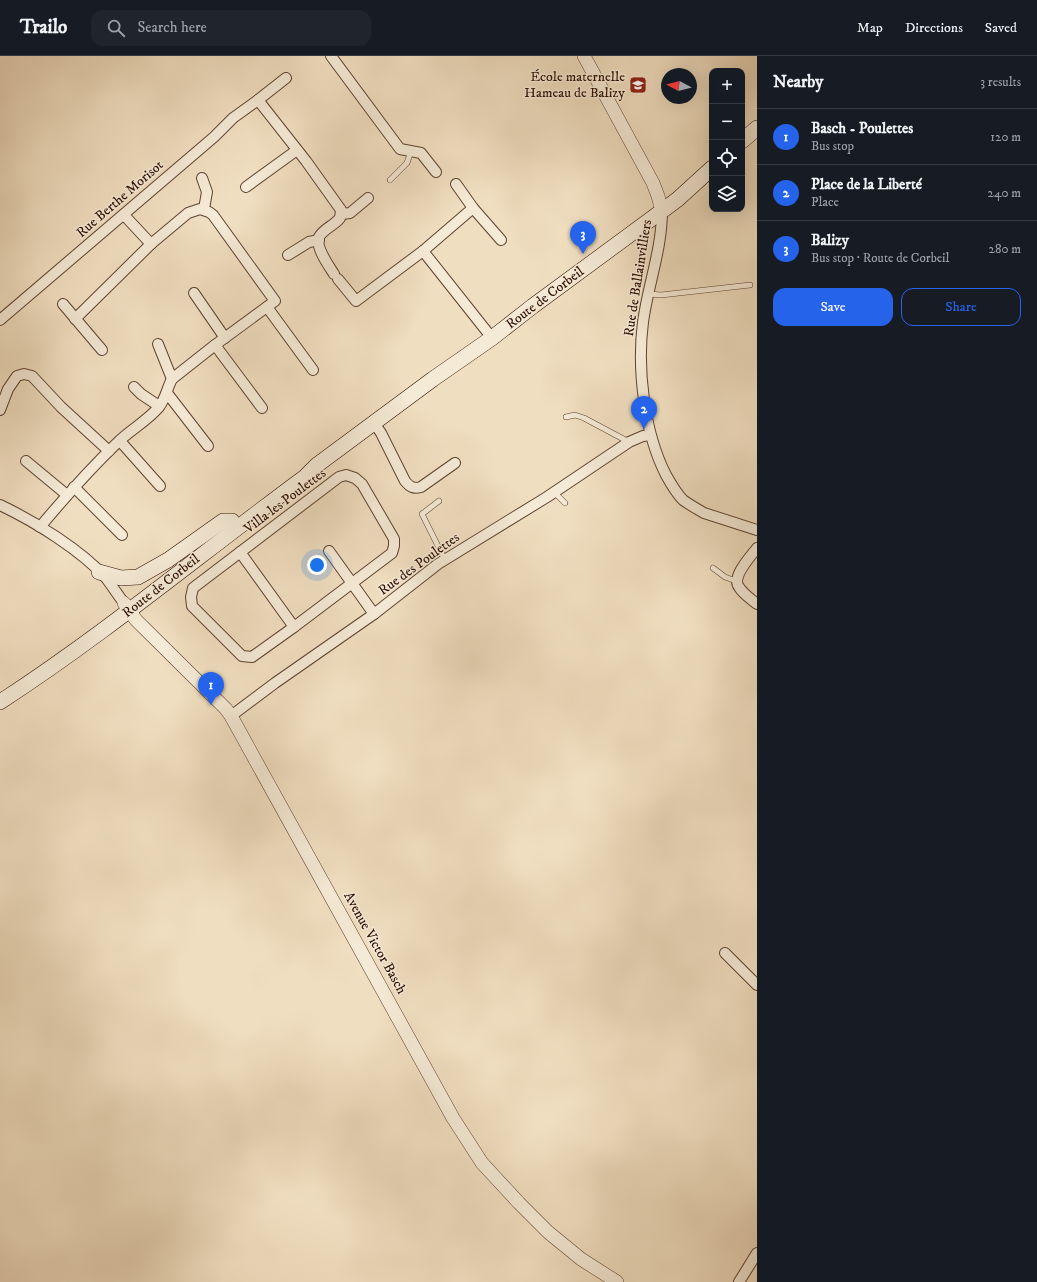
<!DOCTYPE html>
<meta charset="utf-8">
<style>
body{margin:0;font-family:"IM FELL DW Pica",serif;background:#20242c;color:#f1f3f6}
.controls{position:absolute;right:12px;top:12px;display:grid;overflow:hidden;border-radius:8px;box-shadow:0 4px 16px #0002}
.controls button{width:36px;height:36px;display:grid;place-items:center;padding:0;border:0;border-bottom:1px solid #363941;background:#171b24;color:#f1f3f6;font:20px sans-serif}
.compass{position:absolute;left:661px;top:12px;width:36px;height:36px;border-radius:50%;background:#171b24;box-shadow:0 4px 16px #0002;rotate:277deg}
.you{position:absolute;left:317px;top:509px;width:14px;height:14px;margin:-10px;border:3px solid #fff;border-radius:50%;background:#1a73e8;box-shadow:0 0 0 6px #1a73e833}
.badge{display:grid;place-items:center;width:26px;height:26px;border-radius:50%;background:#2563eb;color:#fff;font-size:13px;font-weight:700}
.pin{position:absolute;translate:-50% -33px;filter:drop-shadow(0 1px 2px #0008)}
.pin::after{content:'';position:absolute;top:21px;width:14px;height:12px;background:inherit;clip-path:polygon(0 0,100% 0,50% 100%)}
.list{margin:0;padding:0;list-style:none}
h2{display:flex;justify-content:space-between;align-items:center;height:52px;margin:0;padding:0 16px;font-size:17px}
h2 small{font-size:13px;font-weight:400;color:#9ea1a6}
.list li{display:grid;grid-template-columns:26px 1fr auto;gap:12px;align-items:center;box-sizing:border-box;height:56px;padding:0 16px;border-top:1px solid #363941}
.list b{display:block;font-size:15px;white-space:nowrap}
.list p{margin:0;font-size:13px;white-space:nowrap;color:#9ea1a6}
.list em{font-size:13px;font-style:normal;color:#9ea1a6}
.actions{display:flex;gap:8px;padding:12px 16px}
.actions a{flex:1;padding:9px 0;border:1px solid #2563eb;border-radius:12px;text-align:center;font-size:14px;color:#2563eb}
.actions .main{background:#2563eb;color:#fff}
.icon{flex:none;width:22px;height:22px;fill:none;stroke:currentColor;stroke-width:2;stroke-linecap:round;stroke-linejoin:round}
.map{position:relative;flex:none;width:757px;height:1226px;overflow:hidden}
header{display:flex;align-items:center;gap:24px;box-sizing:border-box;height:56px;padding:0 20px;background:#171b24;border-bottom:1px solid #363941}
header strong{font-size:19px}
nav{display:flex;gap:22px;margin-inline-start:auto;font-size:14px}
.search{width:280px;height:36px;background:#20242c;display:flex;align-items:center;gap:10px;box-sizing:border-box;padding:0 14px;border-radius:12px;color:#9ea1a6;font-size:15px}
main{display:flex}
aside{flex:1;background:#171b24}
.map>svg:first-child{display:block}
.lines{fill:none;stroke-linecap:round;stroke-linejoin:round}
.service-casing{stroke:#5e4230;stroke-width:6}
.minor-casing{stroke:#5e4230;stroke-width:12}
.tertiary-casing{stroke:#5e4230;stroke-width:14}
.secondary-casing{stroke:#2d0e00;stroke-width:16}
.service{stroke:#f5ead6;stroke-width:5}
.minor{stroke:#f5ead6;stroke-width:10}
.tertiary{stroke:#f5ead6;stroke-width:13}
.secondary{stroke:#f5ead6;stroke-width:15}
.labels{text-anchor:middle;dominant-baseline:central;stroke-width:3;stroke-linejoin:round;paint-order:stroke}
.poi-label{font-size:14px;fill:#2d0e00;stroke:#f5ead6;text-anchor:end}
.street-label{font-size:14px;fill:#2d0e00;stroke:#f5ead6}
</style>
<header>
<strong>Trailo</strong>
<div class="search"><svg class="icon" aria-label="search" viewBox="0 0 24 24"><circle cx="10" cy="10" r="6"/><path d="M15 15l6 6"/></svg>Search here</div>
<nav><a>Map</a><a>Directions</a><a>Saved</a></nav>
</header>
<main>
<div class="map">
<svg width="757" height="1226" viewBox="0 0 757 1226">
<rect width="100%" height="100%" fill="#f0dec0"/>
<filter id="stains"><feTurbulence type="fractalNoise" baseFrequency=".005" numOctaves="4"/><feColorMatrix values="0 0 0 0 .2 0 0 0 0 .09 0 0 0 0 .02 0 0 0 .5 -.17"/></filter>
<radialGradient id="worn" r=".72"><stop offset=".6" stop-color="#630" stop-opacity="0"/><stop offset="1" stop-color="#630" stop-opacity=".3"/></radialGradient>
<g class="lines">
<!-- service casing -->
<g class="service-casing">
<g id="service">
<polyline points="390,124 407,107 411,95"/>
<polyline points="649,238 661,239 750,229"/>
<polyline points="566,361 575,359 584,362 629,386"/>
<polyline points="554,436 565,447"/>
<polyline points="439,445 422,458 445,504"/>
<polyline points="713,512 725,521 736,525"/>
</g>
</g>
<!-- minor casing -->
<g class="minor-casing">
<g id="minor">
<polyline points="331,0 400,93 421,97 436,116"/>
<path d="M258,44L306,105L341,154L340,162C335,169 323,173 319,181C315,191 329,210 334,218"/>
<polyline points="202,122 207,136 204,153"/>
<polyline points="246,131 297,94"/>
<polyline points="473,152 501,184"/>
<path d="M662,155C662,193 648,229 643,266C637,313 644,376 666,419C671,428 676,437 683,444C690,449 697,453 704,457L757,474"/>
<polyline points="342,158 350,157 368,142"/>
<polyline points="124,159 151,188"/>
<polyline points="423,195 492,282"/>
<polyline points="288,199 309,186 319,184"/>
<polyline points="338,223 356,245 423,195 473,152 456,128"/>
<polyline points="194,237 225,282"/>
<polyline points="63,248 102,294"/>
<polyline points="267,251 313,314"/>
<polyline points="0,264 214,81 233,62 258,44 286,22"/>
<polyline points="158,288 172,323"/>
<polyline points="215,289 262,352"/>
<polyline points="134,331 141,338 159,350"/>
<polyline points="167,337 208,390"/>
<polyline points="0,354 8,333 17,320 24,318 32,320 61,351 109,395"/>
<path d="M374,367L381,377L405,425C410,431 413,433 421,431L455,407"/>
<polyline points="120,385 160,430"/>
<polyline points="26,405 67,439"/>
<polygon points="346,419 355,422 362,428 394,483 394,490 392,497 294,571 252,601 242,600 192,550 191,541 193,532 339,421"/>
<polyline points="74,431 122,479"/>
<path d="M0,449C34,465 81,494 106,522C112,530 118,539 124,547"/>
<path d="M40,471C65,441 91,412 119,385C132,373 148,364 159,351C166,342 167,332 172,323L215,289L275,245L213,159L209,156L200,153L188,157L151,188L75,263"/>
<path d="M757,492C751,500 731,521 739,531C743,538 751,543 757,548"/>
<polyline points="329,495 374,558"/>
<polyline points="240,496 294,571"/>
<polyline points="231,660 275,627 374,558 438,508 547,441 629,386 643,380 650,379"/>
<polyline points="725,897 757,929"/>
<polyline points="739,1226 757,1197"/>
</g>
</g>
<!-- tertiary casing -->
<g class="tertiary-casing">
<g id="tertiary">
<polyline points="584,0 653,127 658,140 662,155"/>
<polyline points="124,547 136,564 226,653 231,660 453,1062 482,1107 519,1147 548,1176 581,1203 617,1226"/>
</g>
</g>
<!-- secondary casing -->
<g class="secondary-casing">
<g id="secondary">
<polyline points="742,85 757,72"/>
<polyline points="99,516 121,522 138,521 168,504 223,465 232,465"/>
<path d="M0,646C106,577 203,496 305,421L317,409L433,323L492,282L533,250L662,155L678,143L712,112"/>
</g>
</g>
<!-- service -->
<use href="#service" class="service"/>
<!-- minor -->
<use href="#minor" class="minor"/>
<!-- tertiary -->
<use href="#tertiary" class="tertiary"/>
<!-- secondary -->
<use href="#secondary" class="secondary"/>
</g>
<!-- icons -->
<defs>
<g id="school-square" transform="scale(0.9)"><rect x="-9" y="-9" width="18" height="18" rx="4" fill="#8f2418" stroke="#f5ead6"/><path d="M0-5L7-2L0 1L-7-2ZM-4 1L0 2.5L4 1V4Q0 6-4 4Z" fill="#fff"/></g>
</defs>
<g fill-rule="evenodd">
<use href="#school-square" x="638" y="29"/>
</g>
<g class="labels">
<!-- poi labels -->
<g class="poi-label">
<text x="625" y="21">École maternelle<tspan x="625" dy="16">Hameau de Balizy</tspan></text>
</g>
<!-- street labels -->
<g class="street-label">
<text transform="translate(120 143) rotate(-41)">Rue Berthe Morisot</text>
<text transform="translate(638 222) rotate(-81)">Rue de Ballainvilliers</text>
<text transform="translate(545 242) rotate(-37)">Route de Corbeil</text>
<text transform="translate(285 445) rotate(-37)">Villa les Poulettes</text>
<text transform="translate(419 508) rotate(-36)">Rue des Poulettes</text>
<text transform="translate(161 530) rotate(-38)">Route de Corbeil</text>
<text transform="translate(375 887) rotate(61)">Avenue Victor Basch</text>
</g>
</g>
<rect width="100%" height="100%" filter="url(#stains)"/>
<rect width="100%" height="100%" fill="url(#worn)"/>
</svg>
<div class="controls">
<button>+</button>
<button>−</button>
<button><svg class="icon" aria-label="locate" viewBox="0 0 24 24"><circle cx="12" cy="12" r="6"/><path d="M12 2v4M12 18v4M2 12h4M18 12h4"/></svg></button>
<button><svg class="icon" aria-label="layers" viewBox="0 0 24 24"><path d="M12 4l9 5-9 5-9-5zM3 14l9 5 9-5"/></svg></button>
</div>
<svg class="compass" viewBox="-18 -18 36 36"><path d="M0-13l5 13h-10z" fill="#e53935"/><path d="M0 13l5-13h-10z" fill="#9ea1a6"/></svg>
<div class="you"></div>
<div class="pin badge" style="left:211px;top:649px">1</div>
<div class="pin badge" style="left:644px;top:373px">2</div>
<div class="pin badge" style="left:583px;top:198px">3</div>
</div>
<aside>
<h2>Nearby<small>3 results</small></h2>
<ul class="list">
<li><span class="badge">1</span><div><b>Basch - Poulettes</b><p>Bus stop</p></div><em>120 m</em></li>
<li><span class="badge">2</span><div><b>Place de la Liberté</b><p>Place</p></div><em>240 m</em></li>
<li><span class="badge">3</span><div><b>Balizy</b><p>Bus stop · Route de Corbeil</p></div><em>280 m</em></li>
</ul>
<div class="actions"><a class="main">Save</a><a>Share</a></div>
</aside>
</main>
